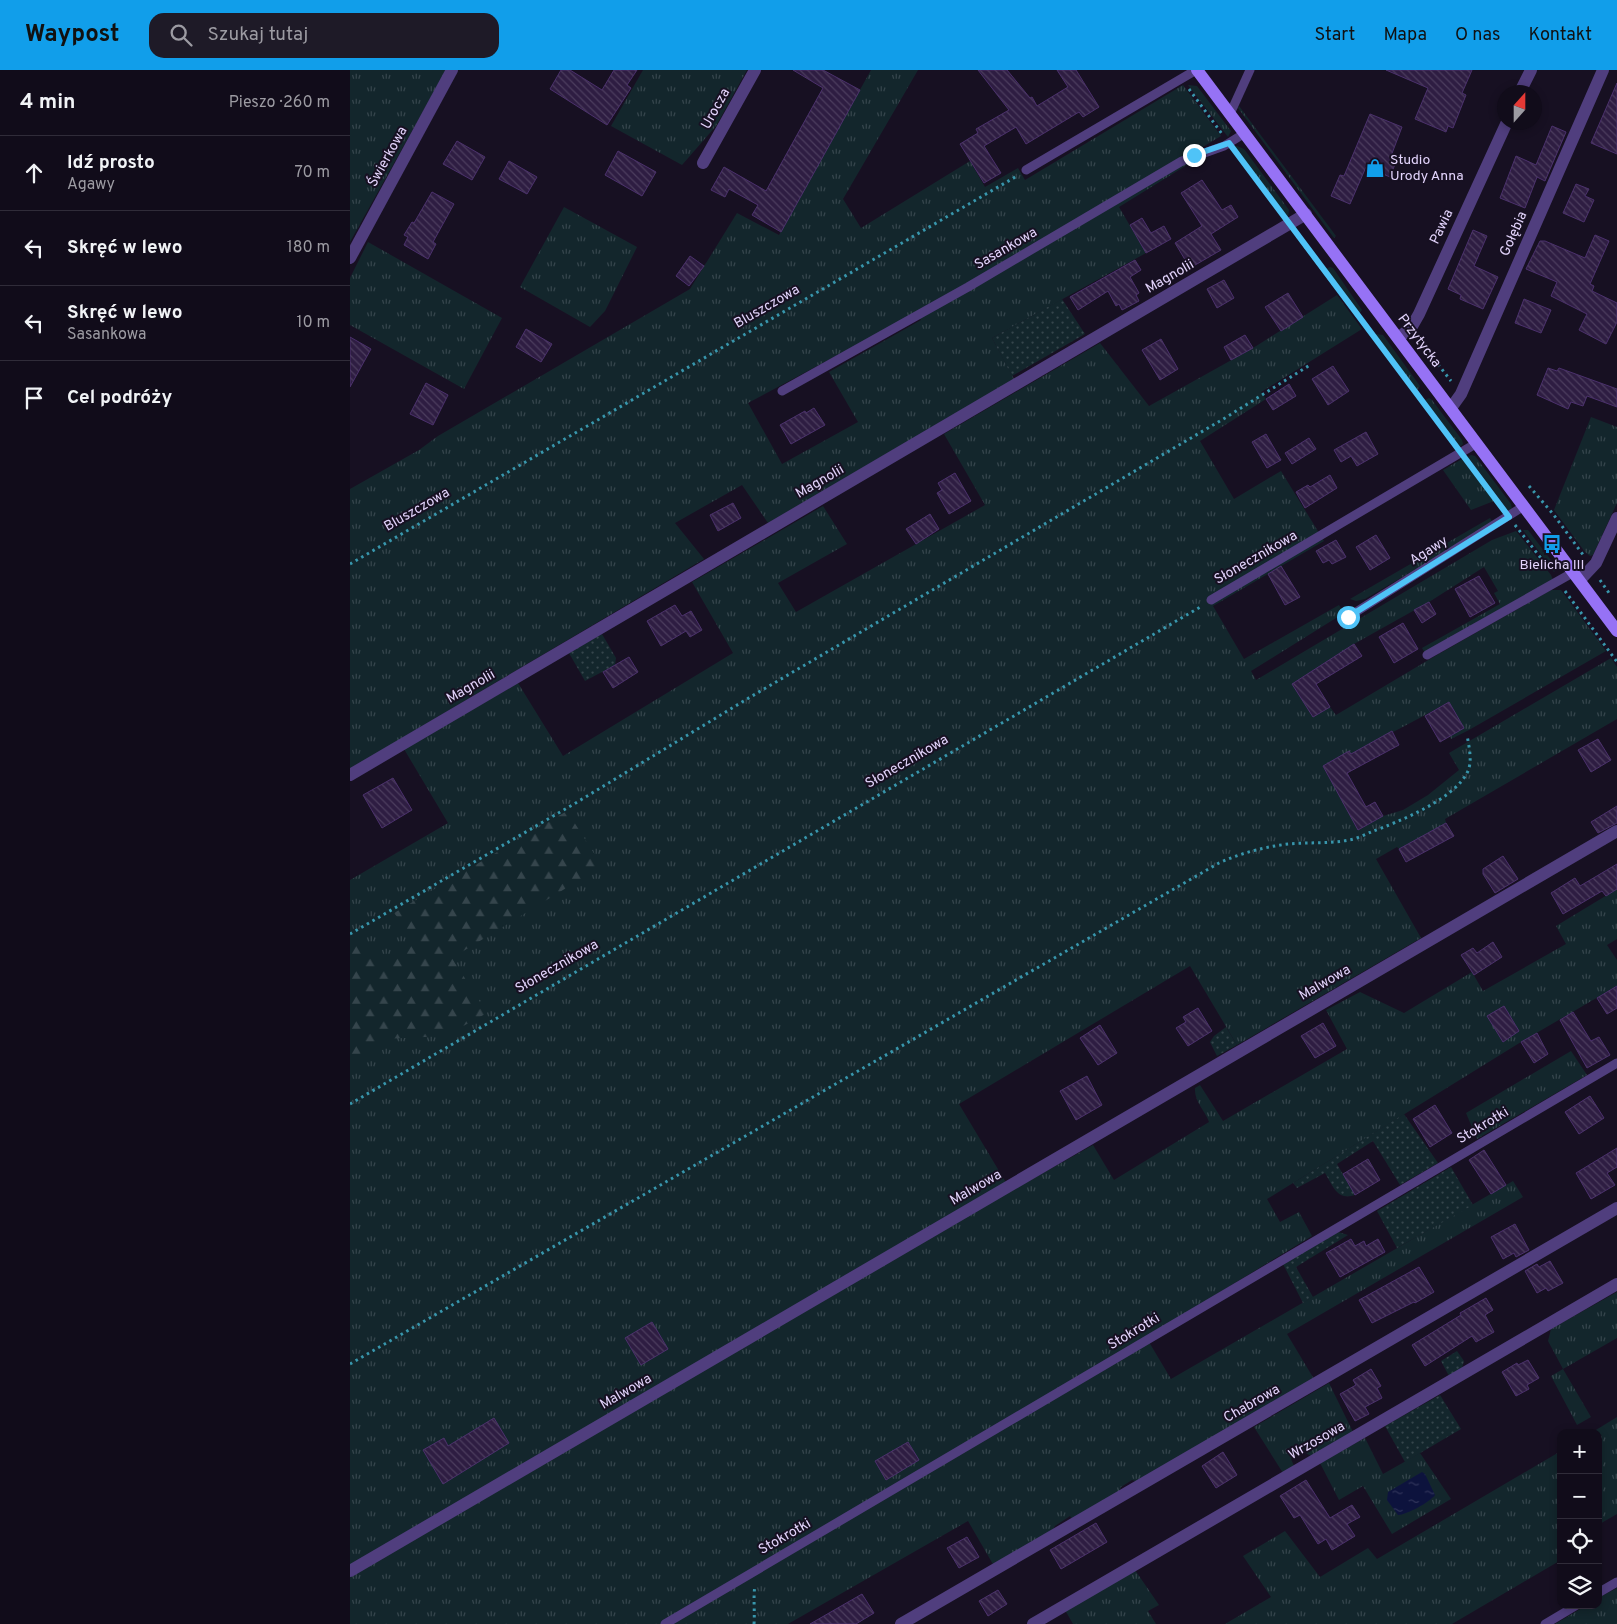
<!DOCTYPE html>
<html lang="pl">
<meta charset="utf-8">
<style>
body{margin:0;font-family:Overpass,sans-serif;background:#1e1a27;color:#f1f3f6}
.controls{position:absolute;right:15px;bottom:15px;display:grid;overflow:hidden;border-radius:10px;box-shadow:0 2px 8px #0003}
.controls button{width:45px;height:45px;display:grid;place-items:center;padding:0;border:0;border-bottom:1px solid #302c39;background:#110c1a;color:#f1f3f6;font:25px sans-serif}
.compass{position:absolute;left:1147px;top:15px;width:45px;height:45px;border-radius:50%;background:#110c1a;box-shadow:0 2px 8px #0003;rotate:21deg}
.stop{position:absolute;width:15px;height:15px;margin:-11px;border:4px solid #4fc3f7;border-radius:50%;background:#fff}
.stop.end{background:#4fc3f7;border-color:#fff;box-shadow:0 1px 5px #0008}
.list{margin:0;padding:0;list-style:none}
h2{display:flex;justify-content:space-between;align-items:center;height:65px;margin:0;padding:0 20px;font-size:21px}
h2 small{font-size:16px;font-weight:400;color:#9c9ba2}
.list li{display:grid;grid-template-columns:32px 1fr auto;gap:15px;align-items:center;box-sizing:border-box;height:75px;padding:0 20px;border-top:1px solid #302c39}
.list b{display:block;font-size:19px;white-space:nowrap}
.list p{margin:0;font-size:16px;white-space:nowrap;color:#9c9ba2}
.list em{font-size:16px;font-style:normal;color:#9c9ba2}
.icon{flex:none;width:28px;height:28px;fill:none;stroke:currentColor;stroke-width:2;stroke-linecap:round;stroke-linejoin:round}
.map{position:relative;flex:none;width:1267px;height:1554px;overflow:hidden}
header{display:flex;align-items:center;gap:30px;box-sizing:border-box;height:70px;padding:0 25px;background:#119eea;color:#111}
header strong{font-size:24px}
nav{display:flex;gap:28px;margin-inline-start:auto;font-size:18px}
.search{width:350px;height:45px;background:#1e1a27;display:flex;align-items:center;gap:12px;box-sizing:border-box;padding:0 18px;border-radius:15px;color:#9c9ba2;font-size:19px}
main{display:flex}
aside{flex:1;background:#110c1a}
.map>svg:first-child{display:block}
.grass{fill:url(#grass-tufts);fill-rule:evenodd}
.forest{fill:url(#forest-firs)}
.park{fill:url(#park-dots)}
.water{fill:url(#water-ripples)}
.building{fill:url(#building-back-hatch);stroke:#4b316c}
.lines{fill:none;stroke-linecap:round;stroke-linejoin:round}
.path{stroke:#3896ac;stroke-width:3;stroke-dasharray:2.5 4;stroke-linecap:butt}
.service{stroke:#503e7e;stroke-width:9}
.minor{stroke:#503e7e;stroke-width:12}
.secondary{stroke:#9672f5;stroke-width:12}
.route{stroke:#4fc3f7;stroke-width:6}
.labels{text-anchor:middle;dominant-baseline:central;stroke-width:4;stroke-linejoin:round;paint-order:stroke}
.street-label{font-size:14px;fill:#e3d4fc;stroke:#171022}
.poi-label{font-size:14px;fill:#e3d4fc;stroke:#171022;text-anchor:start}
</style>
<header>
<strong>Waypost</strong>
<div class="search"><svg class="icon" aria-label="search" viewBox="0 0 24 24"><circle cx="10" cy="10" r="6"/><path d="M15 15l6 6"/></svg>Szukaj tutaj</div>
<nav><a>Start</a><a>Mapa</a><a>O nas</a><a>Kontakt</a></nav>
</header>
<main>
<aside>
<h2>4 min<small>Pieszo · 260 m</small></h2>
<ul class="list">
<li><svg class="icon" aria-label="ahead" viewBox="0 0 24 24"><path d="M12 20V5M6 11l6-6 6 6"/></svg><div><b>Idź prosto</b><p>Agawy</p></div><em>70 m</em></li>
<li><svg class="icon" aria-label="left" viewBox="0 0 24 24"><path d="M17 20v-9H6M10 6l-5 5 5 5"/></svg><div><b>Skręć w lewo</b></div><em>180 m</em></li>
<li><svg class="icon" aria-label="left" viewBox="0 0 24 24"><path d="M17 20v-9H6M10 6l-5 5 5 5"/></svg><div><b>Skręć w lewo</b><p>Sasankowa</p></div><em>10 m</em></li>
<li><svg class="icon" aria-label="arrive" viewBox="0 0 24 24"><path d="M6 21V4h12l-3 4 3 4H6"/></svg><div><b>Cel podróży</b></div></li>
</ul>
</aside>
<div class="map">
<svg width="1267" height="1554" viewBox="0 0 1267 1554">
<defs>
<pattern id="grass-tufts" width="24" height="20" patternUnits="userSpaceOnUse" patternTransform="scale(1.25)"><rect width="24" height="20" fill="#13262c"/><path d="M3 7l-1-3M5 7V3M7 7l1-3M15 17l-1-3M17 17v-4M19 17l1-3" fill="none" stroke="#35454c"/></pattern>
<pattern id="forest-firs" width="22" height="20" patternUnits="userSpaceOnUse" patternTransform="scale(1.25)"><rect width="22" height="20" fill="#13262c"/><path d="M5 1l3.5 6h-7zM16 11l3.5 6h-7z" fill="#35454c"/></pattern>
<pattern id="park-dots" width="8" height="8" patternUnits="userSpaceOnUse" patternTransform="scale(1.25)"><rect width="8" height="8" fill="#13262c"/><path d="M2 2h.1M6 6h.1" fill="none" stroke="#35454c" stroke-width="1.8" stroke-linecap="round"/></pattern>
<pattern id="water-ripples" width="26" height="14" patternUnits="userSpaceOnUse" patternTransform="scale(1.25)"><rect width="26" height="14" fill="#0d133d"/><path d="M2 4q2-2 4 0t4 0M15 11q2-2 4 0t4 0" fill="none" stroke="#30345a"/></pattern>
<pattern id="building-back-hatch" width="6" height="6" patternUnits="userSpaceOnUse" patternTransform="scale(1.25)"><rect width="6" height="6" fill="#2e1d42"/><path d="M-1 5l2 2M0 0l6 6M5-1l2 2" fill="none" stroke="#4c3d5e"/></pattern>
</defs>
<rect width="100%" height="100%" fill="#171022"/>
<!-- grass -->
<g class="grass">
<polygon points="0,0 96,0 0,172"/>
<polygon points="293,0 397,0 366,56 332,95 261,56"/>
<path d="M521,0H568L493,129L511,158L620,91L635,117L668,98L675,110L833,15L871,66L841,84L845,90L769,137L796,183L642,268L664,309L418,453L392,415L325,453L354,489L0,699V419L69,380L88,366L340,219L387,143L429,165ZM566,243L571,250L479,302L508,352L432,394L398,333Z"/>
<polygon points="838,15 847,16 881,61 878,67"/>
<polygon points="889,36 986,166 984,168 888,38"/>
<polygon points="887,76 894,79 939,140 938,148 884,77"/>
<polygon points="214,137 287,177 255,241 240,257 170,217"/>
<polygon points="18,172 152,248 114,319 0,255 0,208"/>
<polygon points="980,197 983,198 1012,240 1009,243 976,199"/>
<path d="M987,225L1012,259L911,322L916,329L850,371L884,429L931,401L974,471L863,536L894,589L989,535L994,543L901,601L906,610L1142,470L1166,461L1201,505L1203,510L1075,583L1072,578L1150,534L1144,523L1148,521L1134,497L1079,532L1004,574L943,613L963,647L980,637L986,645L1080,589L1201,520H1211L1256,581L1119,660L1101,669L1100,666L1114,658L1098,632C1067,651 1033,666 1001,684L999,682L973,697L1009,760L1033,746L1053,740L1078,725L1109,700L1099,683L1261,588L1267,597V649L1095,749L1096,753L1049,779L1047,777L1026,789L1071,868L887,975L840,896L609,1034L661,1121L743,1075L764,1110L859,1052C855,1040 844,1032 845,1018L850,1015L873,1051L997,979L976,940L1010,922L1054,943L1122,902L1133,921L1216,874L1206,856L1267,819V869L1257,875L1267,890V916L1171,972L917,1129L930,1152L949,1142L962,1166L796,1267L821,1309L1163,1111L1173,1127L937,1264L964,1309L789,1412L782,1410L771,1417L768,1424L722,1449L720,1446L705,1456L701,1463L644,1496L618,1451L438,1554H0V810L98,753L54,679L168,613L213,686L383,583L342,512L473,436L497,474L428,513L446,542L635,435L594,364L750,273L799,336L903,278ZM1154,936L1169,961L1153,972L1137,946Z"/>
<polygon points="1025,264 1033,265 1070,316 1067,321"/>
<polygon points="1079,328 1082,330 1112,370 1113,374 1110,377 1075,330"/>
<polygon points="1241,347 1267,357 1267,433 1243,485 1240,486 1235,482 1204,440"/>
<polygon points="1121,385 1125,386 1161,434 1162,439 1160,443 1118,387"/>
<polygon points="1112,389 1144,431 1121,440 1093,400"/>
<polygon points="1140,448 1143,453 1139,456 1015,529 1006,531 1000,529"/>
<polygon points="1173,460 1178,460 1207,498 1204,502"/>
<polygon points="1221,981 1237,1005 1127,1069 1116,1043"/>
<polygon points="1267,1222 1267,1268 1213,1299 1241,1347 1227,1355 1201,1306 1213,1299 1198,1271 1201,1259"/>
<polygon points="979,1313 1003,1362 961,1386 954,1382 941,1389 944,1396 933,1403 904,1357"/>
<polygon points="1267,1347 1267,1444 1248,1455 1248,1363 1241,1363"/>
<polygon points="1015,1368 1033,1404 1070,1383 1101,1429 1042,1464 1013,1416 989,1430 970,1393"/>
<polygon points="1211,1381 1211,1490 1102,1554 875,1554 921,1527 893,1486 935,1461 970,1507 1018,1478 1027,1489"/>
<polygon points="785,1500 809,1535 798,1541 806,1554 723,1554 715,1540"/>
<polygon points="1267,1518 1267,1554 1205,1554 1237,1535 1248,1535 1248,1528"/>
</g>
<!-- forest -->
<polygon class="forest" points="217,741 252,796 102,888 137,943 95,966 34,969 0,990 0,868 9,862 27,891 66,870 44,843"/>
<!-- park -->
<g class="park">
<polygon points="712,229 735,264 662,306 642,268"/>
<polygon points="252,564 266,588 265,595 235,611 219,583"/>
<polygon points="876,957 887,975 867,986 860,972 864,966"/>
<path d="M1054,1044L1088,1093L1050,1115L1023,1071L987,1094L1005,1125C987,1131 983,1116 975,1103L947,1118L943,1113Z"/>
<polygon points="1101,1097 1123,1135 1047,1178 1027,1141"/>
<polygon points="988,1162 998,1165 946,1197 963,1227 953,1233 933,1194"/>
<polygon points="1107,1281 1114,1291 1112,1298 1099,1306 1091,1291"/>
<polygon points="1090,1325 1111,1359 1055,1392 1035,1356"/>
</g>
<!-- water -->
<path class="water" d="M1072,1402L1075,1404L1085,1425C1080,1432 1056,1445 1048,1445L1037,1430L1038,1422Z"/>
<!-- building -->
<g class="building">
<polygon points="211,0 220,0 252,20 264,0 287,0 277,15 281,18 257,55 200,19"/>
<polygon points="443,0 473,0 510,20 431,162 402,145 408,135 379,119 375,127 361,120 374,97 416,121 473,18"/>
<polygon points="628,0 657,0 680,28 682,27 687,36 718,17 707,0 726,0 749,37 733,47 729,42 676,74 666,57 634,76 651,103 634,113 610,74 628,63 626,59 659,40"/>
<polygon points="1036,0 1122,0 1112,23 1116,25 1103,58 1098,56 1096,62 1065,49 1078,18"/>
<polygon points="1267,13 1267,84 1241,73"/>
<polygon points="1020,44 1052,57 1041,86 1047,89 1040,107 1016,97 1000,134 981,126 990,105 994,106"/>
<polygon points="1202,56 1216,62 1195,111 1187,107 1175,138 1150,128 1166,86 1186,95"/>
<polygon points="107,71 135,87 122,110 93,94"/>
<polygon points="268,81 306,102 292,126 255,105"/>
<polygon points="159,91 187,107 177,124 149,109"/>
<polygon points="852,110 872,140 881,135 888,147 861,164 871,180 840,198 825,173 852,156 831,123"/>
<polygon points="1226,114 1239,119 1235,126 1244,130 1234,152 1213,143"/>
<polygon points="82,122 104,134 83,172 86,174 78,189 54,175 58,167 54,165 62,152 64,153"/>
<polygon points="792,148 801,163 814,156 821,169 796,183 780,155"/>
<polygon points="1123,160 1137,166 1124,196 1148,207 1133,239 1110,229 1111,225 1098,219"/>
<polygon points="1245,165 1259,171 1240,214 1244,216 1242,221 1267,233 1267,252 1256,274 1229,260 1237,244 1201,226 1207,212 1176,199 1190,171 1195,171 1235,188"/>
<polygon points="340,186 354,196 339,216 326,206"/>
<polygon points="785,190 791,200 780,207 789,223 786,225 789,231 772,240 769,234 766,236 758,221 728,240 720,227"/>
<polygon points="874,210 884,228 867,238 857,219"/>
<polygon points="938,223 953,247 931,261 915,237"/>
<polygon points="1174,229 1201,240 1191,263 1165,253"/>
<polygon points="176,259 202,274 191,292 166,277"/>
<polygon points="895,265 903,278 881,290 874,277"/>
<polygon points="0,267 21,279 0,317"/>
<polygon points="811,269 828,299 810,310 792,280"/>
<polygon points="983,296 999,321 978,335 962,309"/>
<polygon points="1198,298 1207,301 1209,298 1267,319 1267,337 1237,326 1233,336 1221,332 1218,339 1187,325"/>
<polygon points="76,313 98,325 83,355 60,344"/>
<polygon points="939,314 946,326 923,340 916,329"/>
<polygon points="464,338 475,355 441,374 430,355 455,341 456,343"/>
<polygon points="1016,362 1028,384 1007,396 1001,386 991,392 984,380"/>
<polygon points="916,364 931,390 917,398 902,372"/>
<polygon points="959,368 966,379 942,394 935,383"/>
<polygon points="605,403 621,431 599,444 587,423 592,420 588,413"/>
<polygon points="980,405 987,418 955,438 946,422 958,415 960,417"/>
<polygon points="383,433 391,448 368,461 360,445"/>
<polygon points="580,444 589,459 566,474 556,459"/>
<polygon points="1026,465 1040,488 1020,500 1006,477"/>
<polygon points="986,470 996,487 982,494 979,490 973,493 966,481"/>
<polygon points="931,496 950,527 935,535 918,504"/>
<polygon points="1129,506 1145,533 1120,547 1105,519"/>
<polygon points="1079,532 1086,544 1072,553 1064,540"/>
<polygon points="325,535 332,546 341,541 352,560 340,567 336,561 311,576 297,551"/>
<polygon points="1053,553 1068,579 1044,593 1029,567"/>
<polygon points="1004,574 1012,586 966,614 980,637 963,647 942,614"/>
<polygon points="279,587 288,602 263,618 253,602"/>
<polygon points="1099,632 1114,658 1090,672 1075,646"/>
<polygon points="1042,661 1049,675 997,703 1016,737 1025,732 1033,746 1008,760 973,696 999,681 1001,684"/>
<polygon points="1248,669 1261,690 1241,702 1228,680"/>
<polygon points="43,708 62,740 32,758 13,725"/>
<polygon points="1267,736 1267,753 1248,763 1241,752"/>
<polygon points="1096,753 1104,766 1056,792 1049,779"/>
<polygon points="1153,786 1168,809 1145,823 1133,804 1133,799"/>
<polygon points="1267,794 1267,819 1256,826 1252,821 1213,844 1201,823 1225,808 1230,816"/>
<polygon points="1143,872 1152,887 1124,905 1111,885 1123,878 1127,883"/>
<polygon points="1267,916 1267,938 1257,944 1247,928"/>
<polygon points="1154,936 1169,961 1153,972 1137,946"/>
<polygon points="848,938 862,961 838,976 826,958 836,952 833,947"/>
<polygon points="1223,942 1241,971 1249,967 1260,985 1237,998 1210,950"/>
<polygon points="973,953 986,976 965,988 951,966"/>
<polygon points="750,955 767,983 748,995 730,968"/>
<polygon points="1187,963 1198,984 1184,993 1171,972"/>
<polygon points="737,1006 752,1035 726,1050 710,1021"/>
<polygon points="1240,1026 1254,1048 1229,1064 1215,1042"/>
<polygon points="1085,1035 1102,1063 1080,1077 1063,1049"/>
<polygon points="1267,1078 1267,1097 1257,1103 1265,1115 1241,1129 1226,1103"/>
<polygon points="1134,1080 1156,1115 1141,1124 1119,1090"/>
<polygon points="1018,1089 1030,1110 1005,1125 993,1104"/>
<polygon points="1165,1154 1179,1180 1166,1187 1164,1183 1153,1189 1141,1167"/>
<polygon points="1001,1169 1005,1176 1014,1171 1016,1176 1028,1169 1035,1182 990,1207 976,1183"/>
<polygon points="1200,1191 1213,1213 1198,1221 1196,1218 1187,1223 1175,1201 1187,1194 1189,1197"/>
<polygon points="1069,1197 1084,1222 1065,1233 1064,1232 1022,1253 1009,1230"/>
<polygon points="1136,1228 1143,1240 1135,1245 1144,1262 1126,1272 1122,1266 1075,1296 1062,1275 1111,1245 1110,1243"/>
<polygon points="302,1252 318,1279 291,1295 275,1268"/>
<polygon points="1178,1290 1189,1308 1177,1315 1179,1319 1166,1326 1152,1302 1167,1293 1168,1295"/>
<polygon points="1021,1299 1031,1316 1027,1318 1032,1328 1015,1337 1019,1344 1005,1351 990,1324 1006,1315 1003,1310"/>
<polygon points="144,1348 159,1373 93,1414 73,1380 94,1368 98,1376"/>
<polygon points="558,1372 569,1390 536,1410 525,1391"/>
<polygon points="873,1382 887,1405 866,1418 852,1396"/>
<polygon points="956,1410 980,1448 1002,1435 1010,1447 997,1454 1005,1466 982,1480 976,1469 968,1474 950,1445 944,1448 930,1426"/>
<polygon points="746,1453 757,1472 711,1499 700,1480"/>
<polygon points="617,1467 629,1487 609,1498 597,1478"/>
<polygon points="648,1520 657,1534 638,1546 629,1531"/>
<polygon points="512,1524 524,1543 506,1554 460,1554"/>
</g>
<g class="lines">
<!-- path -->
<g class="path">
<polyline points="839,19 872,64"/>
<polyline points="886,83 930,142"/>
<polyline points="947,166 1104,374"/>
<polyline points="1080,284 1101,311"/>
<polyline points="1117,391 1151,436"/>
<polyline points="1179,416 1203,444 1234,486"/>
<polyline points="1165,455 1201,501"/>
<polyline points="0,494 667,106"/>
<polyline points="1250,510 1259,523"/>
<polyline points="1215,521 1267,592"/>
<polyline points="0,864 224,734 397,629 875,348 960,295"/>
<polyline points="0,1034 852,536"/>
<path d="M0,1294L869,793C891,783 914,777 938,774C958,772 979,774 999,770C1006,769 1014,765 1021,762C1048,752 1103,730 1117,703C1123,692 1119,677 1117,665"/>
<path d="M404,1554C405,1541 403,1528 405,1515"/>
</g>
<!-- service -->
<g class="service">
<polyline points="880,44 900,0"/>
<polyline points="676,100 846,0"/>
<polyline points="432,321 618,217 832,91 874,76 895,63"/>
<polyline points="861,530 1127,373"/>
<polyline points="998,547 1174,436"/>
<polyline points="1077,585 1224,502"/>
<polyline points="1248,1523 1267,1512"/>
<polyline points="315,1554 1267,993"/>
<polyline points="1195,1554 1227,1535"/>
</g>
<!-- minor -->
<g class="minor">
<polyline points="1170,22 1181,0"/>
<polyline points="353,93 405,0"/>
<polyline points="0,188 102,0"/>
<polyline points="1048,268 1061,258 1069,244 1157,52"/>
<polyline points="1101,338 1111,324 1253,0"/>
<polyline points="1230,510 1246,493 1267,448"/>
<polyline points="0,705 956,144"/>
<polyline points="0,1501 1267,761"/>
<polyline points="551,1554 1267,1138"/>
<polyline points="683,1554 1267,1214"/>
</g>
<!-- secondary -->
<polyline class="secondary" points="847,0 1267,561"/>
</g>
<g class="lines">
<!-- route -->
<polyline class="route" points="844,85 879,73 1159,447 998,547"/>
</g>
<!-- icons -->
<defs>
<g id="shop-bare" transform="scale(1.5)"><path d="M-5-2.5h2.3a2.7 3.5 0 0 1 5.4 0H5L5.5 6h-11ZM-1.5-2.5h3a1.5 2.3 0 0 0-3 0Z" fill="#119eea" stroke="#171022" stroke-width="2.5" paint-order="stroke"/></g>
<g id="bus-bare" transform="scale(1.5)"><path d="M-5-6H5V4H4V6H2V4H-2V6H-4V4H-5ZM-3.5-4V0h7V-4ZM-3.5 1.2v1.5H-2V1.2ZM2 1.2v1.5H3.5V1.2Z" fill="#119eea" stroke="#171022" stroke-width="2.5" paint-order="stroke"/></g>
</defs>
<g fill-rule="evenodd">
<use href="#shop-bare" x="1025" y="98"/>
<use href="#bus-bare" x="1202" y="474"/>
</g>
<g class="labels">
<!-- street labels -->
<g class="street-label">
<text transform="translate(366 39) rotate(-61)">Urocza</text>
<text transform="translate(38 87) rotate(-61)">Świerkowa</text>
<text transform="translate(1092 157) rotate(-65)">Pawia</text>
<text transform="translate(1164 164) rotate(-66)">Gołębia</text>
<text transform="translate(656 179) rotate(-30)">Sasankowa</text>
<text transform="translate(820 207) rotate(-30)">Magnolii</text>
<text transform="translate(417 237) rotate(-30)">Bluszczowa</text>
<text transform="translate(1069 271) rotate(53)">Przytycka</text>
<text transform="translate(470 412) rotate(-30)">Magnolii</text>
<text transform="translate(67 440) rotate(-30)">Bluszczowa</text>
<text transform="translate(1079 481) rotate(-32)">Agawy</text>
<text transform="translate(906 488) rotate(-30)">Słonecznikowa</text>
<text transform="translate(121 617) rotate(-30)">Magnolii</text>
<text transform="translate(557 692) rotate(-30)">Słonecznikowa</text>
<text transform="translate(207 897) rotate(-30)">Słonecznikowa</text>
<text transform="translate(975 913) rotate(-30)">Malwowa</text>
<text transform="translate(1133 1056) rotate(-31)">Stokrotki</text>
<text transform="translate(626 1118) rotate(-30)">Malwowa</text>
<text transform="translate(784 1262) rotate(-31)">Stokrotki</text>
<text transform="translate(276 1322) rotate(-30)">Malwowa</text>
<text transform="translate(902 1334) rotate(-30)">Chabrowa</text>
<text transform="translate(967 1371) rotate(-30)">Wrzosowa</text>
<text transform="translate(435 1467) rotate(-30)">Stokrotki</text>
</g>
<!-- poi labels -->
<g class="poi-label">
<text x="1040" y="90">Studio<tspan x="1040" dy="16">Urody Anna</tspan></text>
<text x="1202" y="495" text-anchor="middle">Bielicha III</text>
</g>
</g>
</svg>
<div class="controls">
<button>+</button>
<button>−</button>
<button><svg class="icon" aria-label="locate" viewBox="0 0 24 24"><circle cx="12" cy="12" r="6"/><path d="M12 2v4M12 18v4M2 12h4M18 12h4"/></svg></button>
<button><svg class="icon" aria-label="layers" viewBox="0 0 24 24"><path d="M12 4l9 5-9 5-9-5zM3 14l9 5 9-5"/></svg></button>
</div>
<svg class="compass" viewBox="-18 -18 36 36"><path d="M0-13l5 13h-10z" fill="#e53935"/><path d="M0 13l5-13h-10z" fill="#9c9ba2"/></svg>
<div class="stop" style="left:998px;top:547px"></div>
<div class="stop end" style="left:844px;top:85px"></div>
</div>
</main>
